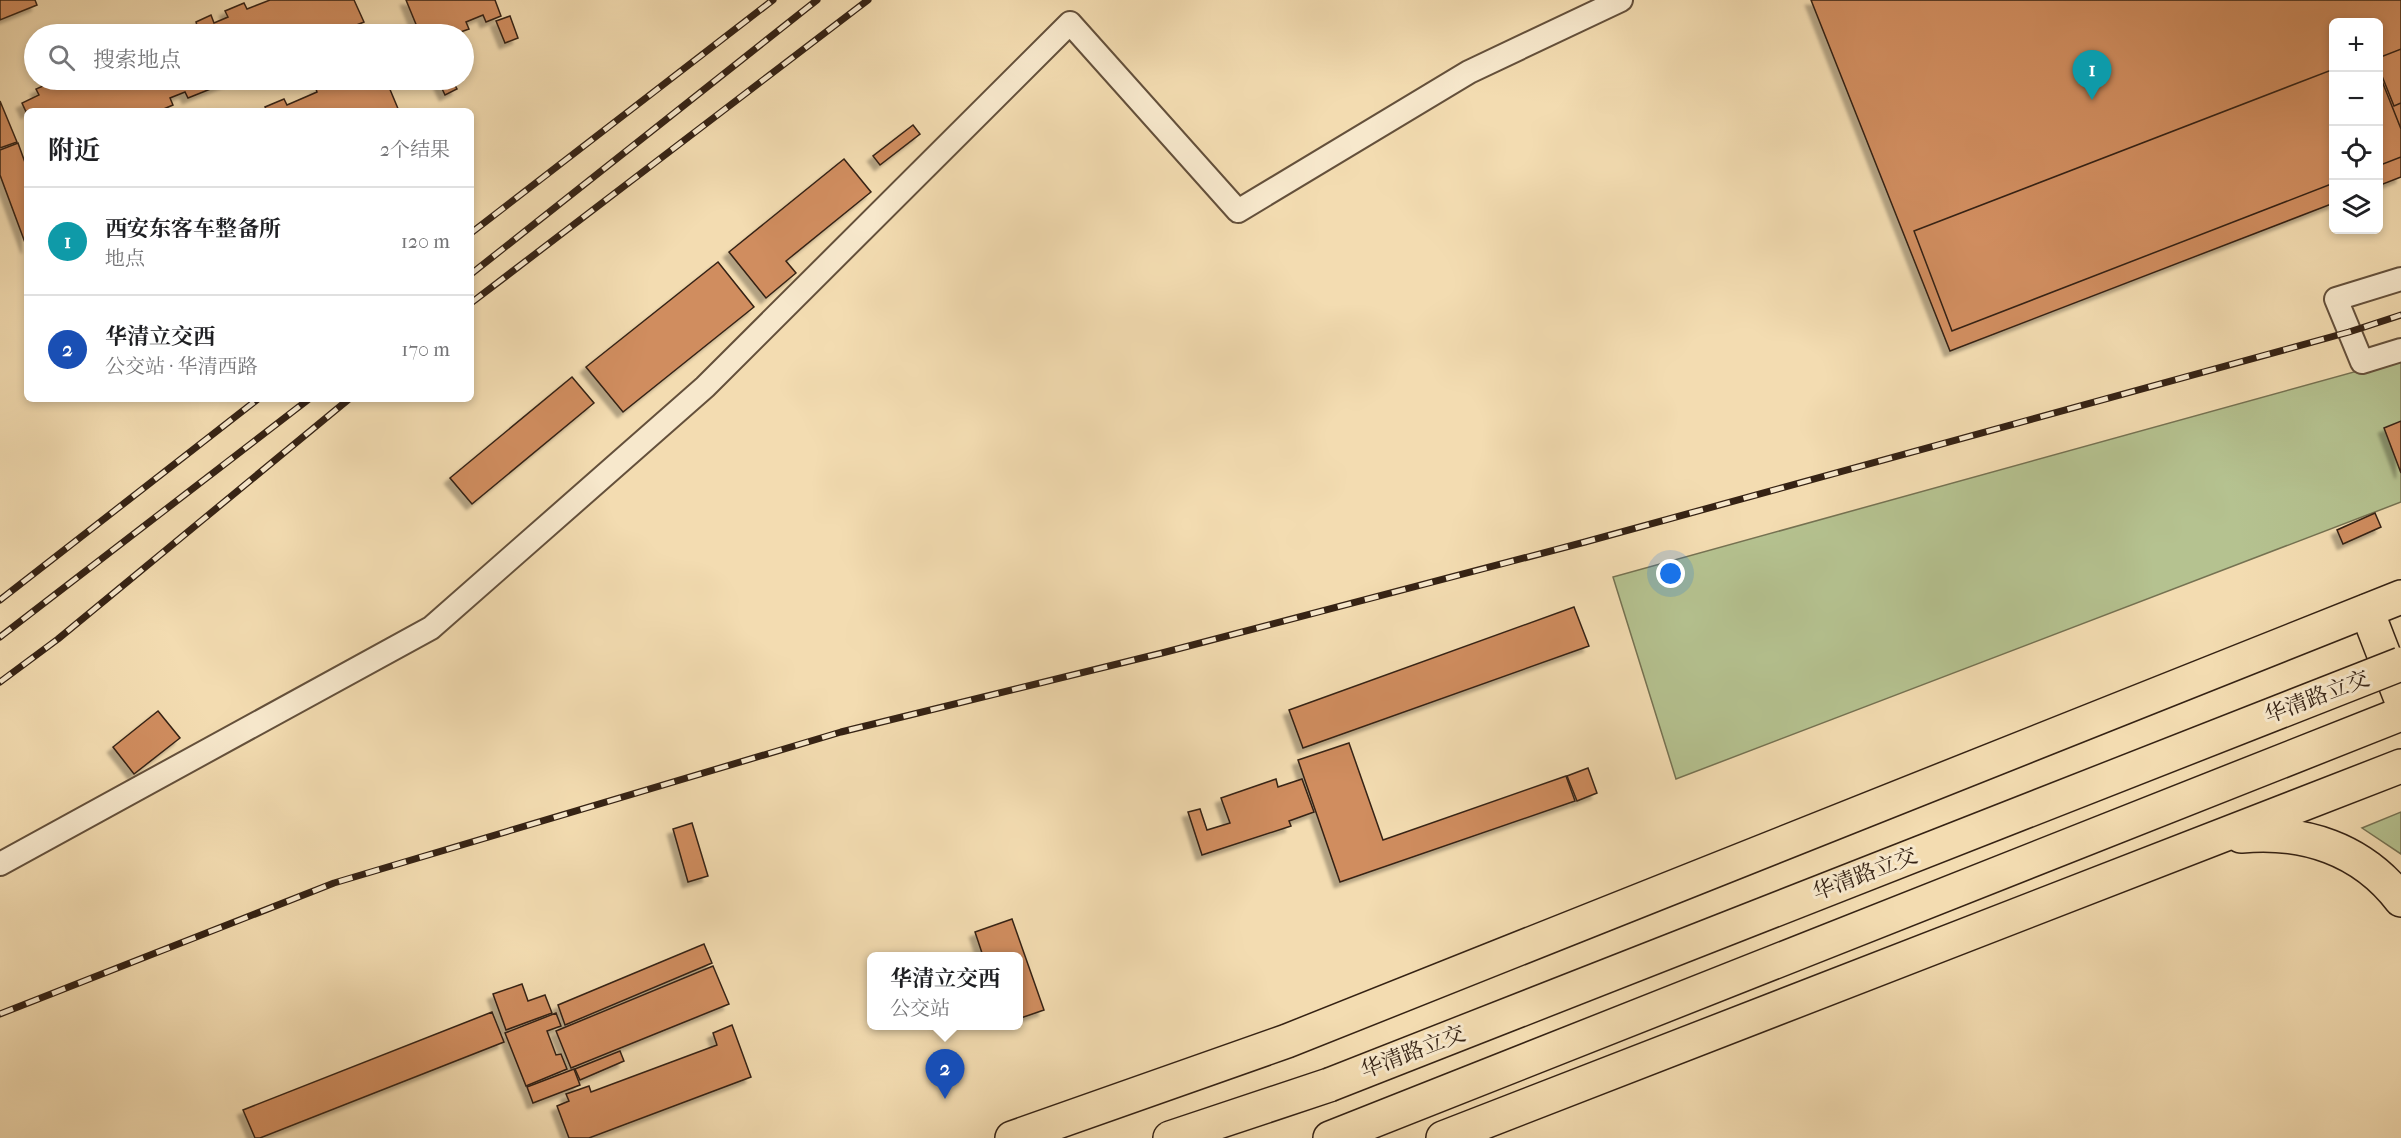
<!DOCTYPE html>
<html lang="zh">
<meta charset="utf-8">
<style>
body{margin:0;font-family:"IM FELL French Canon","Noto Serif SC",serif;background:#f2f2f2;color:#202124}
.controls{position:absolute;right:18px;top:18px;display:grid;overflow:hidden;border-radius:9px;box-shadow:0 3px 9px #0003}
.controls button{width:54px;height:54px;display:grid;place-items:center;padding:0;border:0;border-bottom:2px solid #e0e0e0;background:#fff;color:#202124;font:30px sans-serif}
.you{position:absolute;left:1671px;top:574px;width:21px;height:21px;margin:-15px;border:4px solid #fff;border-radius:50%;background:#1a73e8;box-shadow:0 0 0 9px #1a73e833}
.badge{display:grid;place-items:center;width:39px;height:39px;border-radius:50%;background:#0b8043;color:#fff;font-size:20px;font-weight:700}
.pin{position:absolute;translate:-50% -50px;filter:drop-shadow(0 2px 3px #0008)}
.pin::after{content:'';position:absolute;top:32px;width:21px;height:18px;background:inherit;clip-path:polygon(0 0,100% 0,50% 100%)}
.popup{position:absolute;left:867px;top:952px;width:156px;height:78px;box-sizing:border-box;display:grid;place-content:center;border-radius:9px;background:#fff;filter:drop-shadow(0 2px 4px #0005);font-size:20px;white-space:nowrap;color:#757577}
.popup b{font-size:22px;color:#202124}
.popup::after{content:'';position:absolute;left:50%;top:100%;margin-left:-12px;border:12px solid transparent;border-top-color:#fff}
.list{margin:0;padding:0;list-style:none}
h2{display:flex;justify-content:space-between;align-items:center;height:78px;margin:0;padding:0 24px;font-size:26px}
h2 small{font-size:20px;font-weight:400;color:#757577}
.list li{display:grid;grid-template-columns:39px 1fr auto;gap:18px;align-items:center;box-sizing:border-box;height:108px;padding:0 24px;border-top:2px solid #e0e0e0}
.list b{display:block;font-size:22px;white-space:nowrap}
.list p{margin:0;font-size:20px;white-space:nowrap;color:#757577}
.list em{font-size:20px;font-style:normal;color:#757577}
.icon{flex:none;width:33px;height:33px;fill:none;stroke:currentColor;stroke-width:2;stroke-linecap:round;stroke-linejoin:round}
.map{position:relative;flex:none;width:2401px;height:1138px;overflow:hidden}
.search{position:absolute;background:#fff;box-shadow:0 3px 9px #0003;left:24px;top:24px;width:450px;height:66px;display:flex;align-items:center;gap:15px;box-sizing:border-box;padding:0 21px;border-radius:33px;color:#757577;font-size:22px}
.panel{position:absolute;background:#fff;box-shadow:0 3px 9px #0003;left:24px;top:108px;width:450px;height:294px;border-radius:9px}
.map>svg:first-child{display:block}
.green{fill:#b5c290;stroke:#757252;stroke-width:1.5}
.building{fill:#d08d5f;stroke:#352214;stroke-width:1.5;filter:url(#shadow)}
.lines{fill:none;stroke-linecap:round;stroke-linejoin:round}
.service-casing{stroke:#64503b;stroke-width:26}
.primary-casing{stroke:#352214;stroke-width:36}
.service{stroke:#f7e8cc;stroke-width:22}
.primary{stroke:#f3dcb1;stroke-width:33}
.rail-casing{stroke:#352214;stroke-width:7}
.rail{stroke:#f7e8cc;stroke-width:4.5;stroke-dasharray:14;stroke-linecap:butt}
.primary-bridge-casing{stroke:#352214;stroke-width:36;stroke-linecap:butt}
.primary-bridge{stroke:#f3dcb1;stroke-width:33}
.labels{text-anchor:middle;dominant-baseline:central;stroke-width:6;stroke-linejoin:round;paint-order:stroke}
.street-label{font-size:22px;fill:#352214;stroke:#f7e8cc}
</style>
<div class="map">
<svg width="2401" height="1138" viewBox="0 0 2401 1138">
<defs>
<filter id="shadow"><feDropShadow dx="-5.5" dy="5.5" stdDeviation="1.5" flood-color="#0004"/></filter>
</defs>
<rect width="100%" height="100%" fill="#f3dcb1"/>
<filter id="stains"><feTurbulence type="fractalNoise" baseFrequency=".00333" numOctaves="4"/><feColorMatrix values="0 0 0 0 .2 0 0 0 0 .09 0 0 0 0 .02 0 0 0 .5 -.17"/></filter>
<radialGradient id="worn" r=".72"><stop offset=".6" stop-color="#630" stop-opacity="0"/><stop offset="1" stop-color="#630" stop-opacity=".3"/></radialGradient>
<!-- green -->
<g class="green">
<polygon points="2401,359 2401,502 1676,779 1613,577"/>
<polygon points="2401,812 2401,854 2362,828"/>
</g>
<!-- building -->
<g class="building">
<polygon points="0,0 35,0 37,5 0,20"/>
<polygon points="270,0 354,0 364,22 334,34 185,34 198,29 196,22 211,15 214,23 228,17 225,11 244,3 247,9"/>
<polygon points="406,0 495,0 501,16 486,22 483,15 466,22 469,29 455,34 420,34"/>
<polygon points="1811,0 2401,0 2401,177 2378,186 2378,22 2334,22 2334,203 1950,351"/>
<polygon points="510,16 518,38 505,43 496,21"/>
<polygon points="2401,49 2401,103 2394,106 2378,66 2378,58"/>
<polygon points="2334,69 2334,183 1952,331 1914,231"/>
<polygon points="2378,71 2401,129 2401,157 2378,166"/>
<polygon points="69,80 233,80 188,98 185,92 170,98 173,105 159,111 27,111 27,114 22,103 39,95 36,89 52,82 55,89 70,82"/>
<polygon points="339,80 386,80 399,111 267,111 265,107 284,99 287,105 317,92 316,89"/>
<polygon points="438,80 452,80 457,89 445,95"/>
<polygon points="0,101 17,142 0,148"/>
<polygon points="913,125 920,134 880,165 873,156"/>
<polygon points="18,143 27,168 27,248 0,175 0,150"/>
<polygon points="844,159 871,192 786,261 796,273 766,298 729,252"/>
<polygon points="718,262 754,307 623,412 586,367"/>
<polygon points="572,377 594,403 472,504 450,478"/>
<polygon points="2401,421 2401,473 2384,428"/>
<polygon points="2375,513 2381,527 2343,544 2337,530"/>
<polygon points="1574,607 1589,646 1303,748 1289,710"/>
<polygon points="158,711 180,738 134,774 113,747"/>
<polygon points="1349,743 1383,840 1566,776 1575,801 1340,882 1298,760"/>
<polygon points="1588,768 1597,793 1577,801 1567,776"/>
<polygon points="1276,779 1278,787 1302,779 1314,812 1289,821 1291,826 1202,855 1188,812 1200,809 1207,830 1230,823 1221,798"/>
<polygon points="692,823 708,876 688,882 673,829"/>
<polygon points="1012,919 1044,1010 1018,1019 1018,956 983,956 975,932"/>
<polygon points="704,944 712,963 565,1025 558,1005"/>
<polygon points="713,966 729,1004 571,1068 556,1031"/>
<polygon points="522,984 528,1001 545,995 552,1013 506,1030 493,994"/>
<polygon points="492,1012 504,1042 260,1138 255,1138 243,1110"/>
<polygon points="556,1013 561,1026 547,1031 556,1055 561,1054 567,1069 526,1086 505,1033"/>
<polygon points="732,1025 751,1077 589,1138 569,1138 557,1106 569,1101 566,1094 589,1086 591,1092 717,1045 713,1033"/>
<polygon points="620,1051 624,1061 580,1080 575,1069"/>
<polygon points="574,1069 580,1085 533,1103 527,1087"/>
</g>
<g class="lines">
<!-- service casing -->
<g class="service-casing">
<g id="service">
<polyline points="2401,279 2336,299 2362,362 2401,350"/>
<polyline points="0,864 431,628 705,387 1070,23 1238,211 1469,72 1621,0"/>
</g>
</g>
<!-- primary casing -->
<g class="primary-casing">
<g id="primary">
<polyline points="2367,611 2401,699"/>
<path d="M2241,836C2304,830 2362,849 2401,900"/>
<polyline points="1012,1138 1287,1041 2401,597"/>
<polyline points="1170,1138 1329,1085"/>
<polyline points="1330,1138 2401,714"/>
<polyline points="1443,1138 2401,766"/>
</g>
</g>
<!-- service -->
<use href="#service" class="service"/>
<!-- primary -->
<use href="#primary" class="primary"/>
<!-- rail casing -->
<g class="rail-casing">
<g id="rail">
<polyline points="471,233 773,0"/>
<polyline points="471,274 817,0"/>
<polyline points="471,303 868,0"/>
<polyline points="0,600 258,399"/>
<polyline points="0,637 309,399"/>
<polyline points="0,682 58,639 349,399"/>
<polyline points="0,1014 334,883 841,732 1162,653 1585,542 2349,332 2401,315"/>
</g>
</g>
<!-- rail -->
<use href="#rail" class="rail"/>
<!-- primary-bridge casing -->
<g class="primary-bridge-casing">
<polyline id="primary-bridge" points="1329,1085 2401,664"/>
</g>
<!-- primary-bridge -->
<use href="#primary-bridge" class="primary-bridge"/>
</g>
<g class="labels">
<!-- street labels -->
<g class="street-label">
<text transform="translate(2317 697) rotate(-21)">华清路立交</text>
<text transform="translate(1865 874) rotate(-21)">华清路立交</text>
<text transform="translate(1413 1052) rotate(-21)">华清路立交</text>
</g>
</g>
<rect width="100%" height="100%" filter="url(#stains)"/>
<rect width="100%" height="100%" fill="url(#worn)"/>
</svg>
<div class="controls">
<button>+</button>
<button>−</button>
<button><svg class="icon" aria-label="locate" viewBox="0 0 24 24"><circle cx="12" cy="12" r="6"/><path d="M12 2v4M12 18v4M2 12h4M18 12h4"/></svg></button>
<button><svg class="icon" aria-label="layers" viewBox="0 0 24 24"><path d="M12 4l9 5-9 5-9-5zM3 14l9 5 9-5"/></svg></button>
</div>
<div class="you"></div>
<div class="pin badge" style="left:2092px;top:100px;background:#0f9aa8">1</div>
<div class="pin badge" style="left:945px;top:1099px;background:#1a4fb4">2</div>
<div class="popup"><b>华清立交西</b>公交站</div>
<div class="search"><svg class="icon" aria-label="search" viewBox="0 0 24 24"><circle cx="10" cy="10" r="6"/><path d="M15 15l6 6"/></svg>搜索地点</div>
<section class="panel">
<h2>附近<small>2个结果</small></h2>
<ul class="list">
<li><span class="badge" style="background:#0f9aa8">1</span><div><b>西安东客车整备所</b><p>地点</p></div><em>120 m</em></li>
<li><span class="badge" style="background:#1a4fb4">2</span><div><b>华清立交西</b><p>公交站 · 华清西路</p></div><em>170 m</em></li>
</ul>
</section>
</div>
